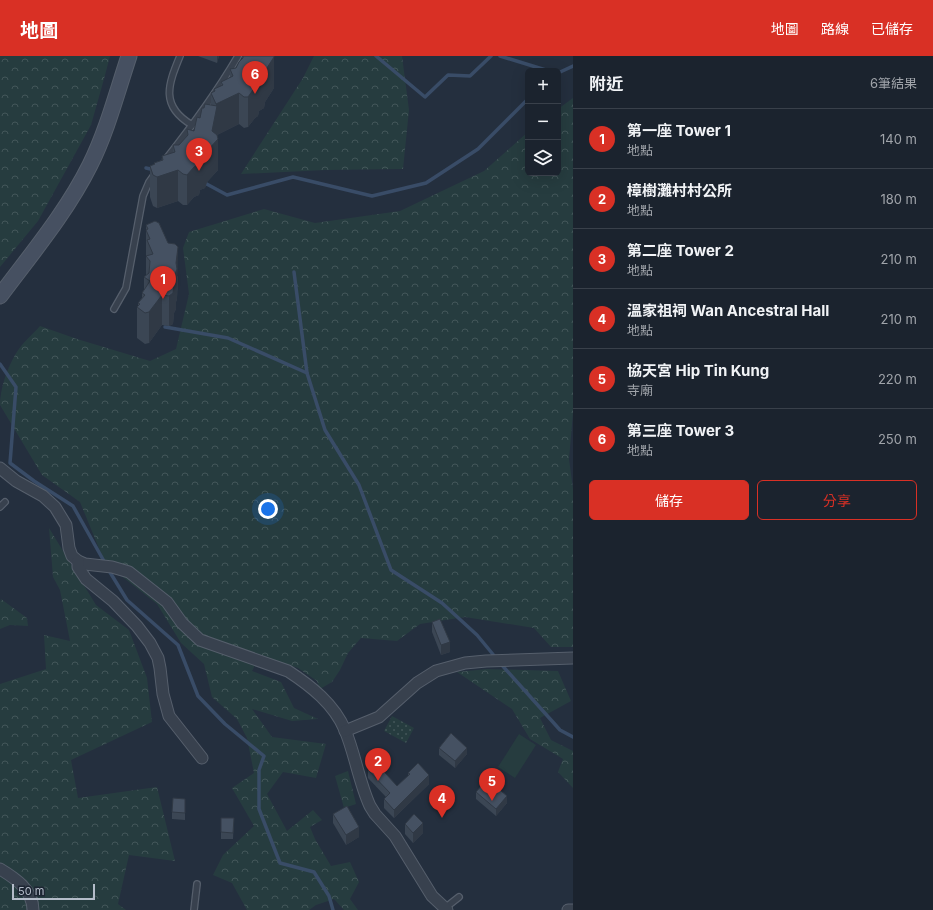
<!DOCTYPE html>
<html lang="zh-TW">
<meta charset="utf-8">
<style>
body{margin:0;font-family:Inter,"Noto Sans TC",sans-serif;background:#242b36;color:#f1f3f6}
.controls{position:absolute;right:12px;top:12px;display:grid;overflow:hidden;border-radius:6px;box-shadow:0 4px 16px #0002}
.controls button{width:36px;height:36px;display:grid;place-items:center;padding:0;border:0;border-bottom:1px solid #39404a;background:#1b232e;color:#f1f3f6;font:20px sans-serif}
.scale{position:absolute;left:12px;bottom:10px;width:83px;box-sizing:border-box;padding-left:4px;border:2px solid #b4bcc9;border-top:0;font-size:11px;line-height:14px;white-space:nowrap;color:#b4bcc9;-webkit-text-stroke:3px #1d2633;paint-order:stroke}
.you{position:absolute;left:268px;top:453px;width:14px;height:14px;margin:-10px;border:3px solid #fff;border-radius:50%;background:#1a73e8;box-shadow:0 0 0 6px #1a73e833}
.badge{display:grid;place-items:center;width:26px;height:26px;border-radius:50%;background:#d93025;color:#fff;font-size:13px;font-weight:700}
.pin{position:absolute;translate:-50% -33px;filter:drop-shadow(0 1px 2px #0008)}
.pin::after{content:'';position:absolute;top:21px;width:14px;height:12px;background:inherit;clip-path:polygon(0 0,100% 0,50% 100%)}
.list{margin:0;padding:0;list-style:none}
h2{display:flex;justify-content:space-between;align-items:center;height:52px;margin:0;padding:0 16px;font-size:17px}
h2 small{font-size:13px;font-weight:400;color:#a0a4aa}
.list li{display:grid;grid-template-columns:26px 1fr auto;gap:12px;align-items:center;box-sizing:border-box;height:60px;padding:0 16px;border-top:1px solid #39404a}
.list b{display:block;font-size:15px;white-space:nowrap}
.list p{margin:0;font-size:13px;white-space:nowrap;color:#a0a4aa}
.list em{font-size:13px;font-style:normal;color:#a0a4aa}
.actions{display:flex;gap:8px;padding:12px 16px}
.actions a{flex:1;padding:9px 0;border:1px solid #d93025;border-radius:6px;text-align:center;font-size:14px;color:#d93025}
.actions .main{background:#d93025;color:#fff}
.icon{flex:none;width:22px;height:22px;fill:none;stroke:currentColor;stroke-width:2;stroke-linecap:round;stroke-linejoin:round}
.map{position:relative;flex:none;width:573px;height:854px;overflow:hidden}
header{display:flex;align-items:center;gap:24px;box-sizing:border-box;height:56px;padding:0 20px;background:#d93025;color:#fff}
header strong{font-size:19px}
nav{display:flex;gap:22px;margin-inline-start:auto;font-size:14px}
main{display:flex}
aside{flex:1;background:#1b232e}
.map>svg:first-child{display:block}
.grass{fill:url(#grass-dots)}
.forest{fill:url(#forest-crowns)}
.pitch{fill:#263c3f}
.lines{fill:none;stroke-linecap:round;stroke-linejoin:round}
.stream{stroke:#394c67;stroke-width:3.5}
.lane-casing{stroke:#565f6c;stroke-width:8}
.street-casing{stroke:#565f6c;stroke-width:13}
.secondary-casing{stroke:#565f6c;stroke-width:17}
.lane{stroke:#38414e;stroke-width:5.5}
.street{stroke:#38414e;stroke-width:11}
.secondary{stroke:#465061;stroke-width:15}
.wall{fill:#3b4654}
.shaded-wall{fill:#303945}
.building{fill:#455162;stroke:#303945}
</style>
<header>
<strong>地圖</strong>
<nav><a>地圖</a><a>路線</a><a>已儲存</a></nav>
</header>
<main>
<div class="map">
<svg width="573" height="854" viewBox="0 0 573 854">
<defs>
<pattern id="grass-dots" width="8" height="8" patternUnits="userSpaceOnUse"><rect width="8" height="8" fill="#263c3f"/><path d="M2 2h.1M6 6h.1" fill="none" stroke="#435659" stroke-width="1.8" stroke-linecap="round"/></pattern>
<pattern id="forest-crowns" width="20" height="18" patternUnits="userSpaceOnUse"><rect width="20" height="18" fill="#263c3f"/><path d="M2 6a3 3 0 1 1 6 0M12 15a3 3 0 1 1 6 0" fill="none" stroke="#435659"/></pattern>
</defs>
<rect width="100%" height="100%" fill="#242f3e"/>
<!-- grass -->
<polygon class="grass" points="392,660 414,672 406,687 384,675"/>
<!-- forest -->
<g class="forest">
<polygon points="0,0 110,0 104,23 91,69 38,165 0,211"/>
<polygon points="314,0 402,0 409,54 403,113 325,114 241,118 303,22"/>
<path d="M573,42V357L569,403L573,433V591H551L534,572L465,561L420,568L397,585L361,582L348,597L340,614L332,626L320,633L317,625L298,612L260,600L252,615L281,626L294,652L318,663L292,665L252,653L272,681L326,688L316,722L283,716L267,738L287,775L313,754L322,764L310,771L315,783L331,810L350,806L359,826L350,843L358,854H344L334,843L316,849L309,854H247L232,827L213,819L223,799L254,770L232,732L254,717L247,682L237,663L212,641L204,608L181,587L157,548L105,507L80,446L42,419L0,349C0,333 7,313 15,299C21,288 32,279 40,270L77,283L150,305L176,293L189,238L183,192L189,176L264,153L315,167L400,155L484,115L528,76V117H558V53Z"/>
<polygon points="49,472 96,549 129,574 147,622 152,666 71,704 78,742 157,731 175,805 129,799 118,848 126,854 0,854 0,628 46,613 44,579 70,585 60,534 53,521"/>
<polygon points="1,543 27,562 28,570 10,569 0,573 0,546"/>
<polygon points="487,613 558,615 571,645 540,662 551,684 573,695 573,732 558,716 563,703 530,683 512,653 457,616"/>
<polygon points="348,715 356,748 344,752 335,720"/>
</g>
<!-- pitch -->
<polygon class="pitch" points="519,678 536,689 515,722 498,711"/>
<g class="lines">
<!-- stream -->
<g class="stream">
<polyline points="376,0 425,41 448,19 470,20 491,0"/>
<polyline points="500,0 549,15"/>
<polyline points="558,17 573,10"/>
<polyline points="146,112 155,114"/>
<polyline points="203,126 227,139 293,121 372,140 426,127 478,93 528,43"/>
<polyline points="294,216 307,317 325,374 359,429 391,514 442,547 477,579 496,602"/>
<polyline points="165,271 228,282 307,317"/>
<polyline points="0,308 16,331 10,407 34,425 73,450 105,507"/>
<polyline points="108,513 127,544 178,589 198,640 225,668 264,700 259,714 259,753 280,807 314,816 329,840 333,854"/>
<polyline points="500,607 560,674 573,681"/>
</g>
<!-- lane casing -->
<g class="lane-casing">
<g id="lane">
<path d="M180,0C168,29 160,50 192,69"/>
<path d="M166,103C192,70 217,36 238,0"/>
<polyline points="114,253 126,232 143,140 149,126 154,119"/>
<polyline points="0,451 5,446"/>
<polyline points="445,852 459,841"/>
<polyline points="194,854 197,828"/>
</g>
</g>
<!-- street casing -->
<g class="street-casing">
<g id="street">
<path d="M0,412L16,425L43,440L55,451L66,469L69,492L72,500L78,505L85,508L112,511L129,516L167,546L182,567L200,584L288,615C311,630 334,648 345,674C355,698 359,726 370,750L375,758L395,780L432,840L447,854"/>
<polyline points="78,505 78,511 86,523 113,545 137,570 150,587 158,602 160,612 163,638 169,660 202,702"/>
<polyline points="345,675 379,661 417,627 436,615 465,607 486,605 573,602"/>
<path d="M0,813C15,822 33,834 33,854"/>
<polyline points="568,854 573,854"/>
</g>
</g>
<!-- secondary casing -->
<g class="secondary-casing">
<path id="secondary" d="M0,240C32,197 66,157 90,109C107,75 117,36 129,0"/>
</g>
<!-- lane -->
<use href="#lane" class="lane"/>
<!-- street -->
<use href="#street" class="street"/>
<!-- secondary -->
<use href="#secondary" class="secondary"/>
</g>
<!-- wall -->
<g class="wall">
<polygon points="198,0 219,0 217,7"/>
<polygon points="242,0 274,0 274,32 265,46 264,52 259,55 258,60 255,62 248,71 244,72 239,68 217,79 218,114 207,126 205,132 200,134 199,139 194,141 187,149 183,149 178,145 157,152 153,150 150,141 150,110 154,109 154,107 162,104 162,100 173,97 173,89 179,89 187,80 187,73 194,75 200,62 211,49 211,37 214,35 214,33 221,30 221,26 230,22 230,13 236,12 242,4"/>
<polygon points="146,169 178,221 177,243 176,246 176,253 174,257 173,268 169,270 162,269 149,287 145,288 137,282 137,251 138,250 138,247 142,242 142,237 144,234 144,221 146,220"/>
<polygon points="432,566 450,596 441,599 432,576"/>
<polygon points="439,692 467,698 455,712 439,699"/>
<polygon points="368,714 397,730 408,720 408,717 429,728 394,762 384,752 384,743 386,741 368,722"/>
<polygon points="476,736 507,747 496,760 476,743"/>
<polygon points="185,750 185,764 172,763 172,756"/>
<polygon points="333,758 359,781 346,789 333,767"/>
<polygon points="234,762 233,783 221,783 221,776"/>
<polygon points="405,768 423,777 413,787 405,778"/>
</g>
<!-- shaded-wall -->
<g class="shaded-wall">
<polygon points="217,0 219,0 217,7"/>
<polygon points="274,1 274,32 265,46 264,52 259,55 258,60 255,62 248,71 248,41"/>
<polygon points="239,37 239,68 217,79 218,83 218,114 207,126 205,132 200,134 199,139 194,141 187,149 187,119 212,75 216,55 216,48"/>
<polygon points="178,114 178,145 157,152 157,121"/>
<polygon points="178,191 177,243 176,246 176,253 174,257 173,268 169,270 169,240 175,218"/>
<polygon points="162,239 162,269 149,287 149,256"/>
<polygon points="450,586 450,596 441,599 441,589"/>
<polygon points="467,692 467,698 455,712 455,705"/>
<polygon points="429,719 429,728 394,762 394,754"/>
<polygon points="507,740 507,747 496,760 496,753"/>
<polygon points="423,767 423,777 413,787 413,777"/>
<polygon points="359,771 359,781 346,789 346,779"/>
</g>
<!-- building -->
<g class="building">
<polygon points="243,0 274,0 274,1 265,15 264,21 259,24 258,29 255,31 248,41 244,41 239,37 216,48 211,37 215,35 214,33 223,29 221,26 233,20 230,13 236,12 239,6 243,2"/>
<polygon points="205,48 217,50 212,75 217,79 218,83 207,95 205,101 200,104 199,108 194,111 187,119 183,118 178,114 157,121 153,119 150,110 155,108 154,107 163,104 162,100 175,96 173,89 179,89 188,79 187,73 194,75 197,61 200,62 202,52 204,52"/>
<polygon points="155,165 159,167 168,187 175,188 178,191 176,207 177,213 175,218 176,222 174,226 173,237 169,240 162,239 149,256 145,257 137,251 140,248 138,247 145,239 142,237 150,225 144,221 149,217 150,205 146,200 153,198 147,184 150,183 146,174 148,173 146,169"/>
<polygon points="440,563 450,586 441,589 432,566"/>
<polygon points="451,677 467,692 455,705 439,692"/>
<polygon points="376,707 397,730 410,718 408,717 418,707 429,719 394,754 384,743 390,737 368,714"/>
<polygon points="487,723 507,740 496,753 476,736"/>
<polygon points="173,742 185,743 185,757 172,756"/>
<polygon points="347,750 359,771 346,779 333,758"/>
<polygon points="414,758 423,767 413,777 405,768"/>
<polygon points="221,762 234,762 233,777 221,776"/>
</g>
</svg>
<div class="controls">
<button>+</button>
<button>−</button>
<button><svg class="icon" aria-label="layers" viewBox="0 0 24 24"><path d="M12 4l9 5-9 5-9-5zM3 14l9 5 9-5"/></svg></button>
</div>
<div class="scale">50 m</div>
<div class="you"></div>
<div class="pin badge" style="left:163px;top:243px">1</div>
<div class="pin badge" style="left:378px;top:725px">2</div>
<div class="pin badge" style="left:199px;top:115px">3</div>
<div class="pin badge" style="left:442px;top:762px">4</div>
<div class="pin badge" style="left:492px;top:745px">5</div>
<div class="pin badge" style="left:255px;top:38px">6</div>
</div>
<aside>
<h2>附近<small>6筆結果</small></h2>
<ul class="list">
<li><span class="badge">1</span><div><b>第一座 Tower 1</b><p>地點</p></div><em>140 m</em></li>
<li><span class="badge">2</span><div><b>樟樹灘村村公所</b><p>地點</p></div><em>180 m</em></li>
<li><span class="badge">3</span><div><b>第二座 Tower 2</b><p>地點</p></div><em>210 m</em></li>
<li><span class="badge">4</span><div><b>溫家祖祠 Wan Ancestral Hall</b><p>地點</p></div><em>210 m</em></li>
<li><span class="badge">5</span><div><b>協天宮 Hip Tin Kung</b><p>寺廟</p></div><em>220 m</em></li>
<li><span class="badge">6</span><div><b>第三座 Tower 3</b><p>地點</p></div><em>250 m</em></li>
</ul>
<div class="actions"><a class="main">儲存</a><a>分享</a></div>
</aside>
</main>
